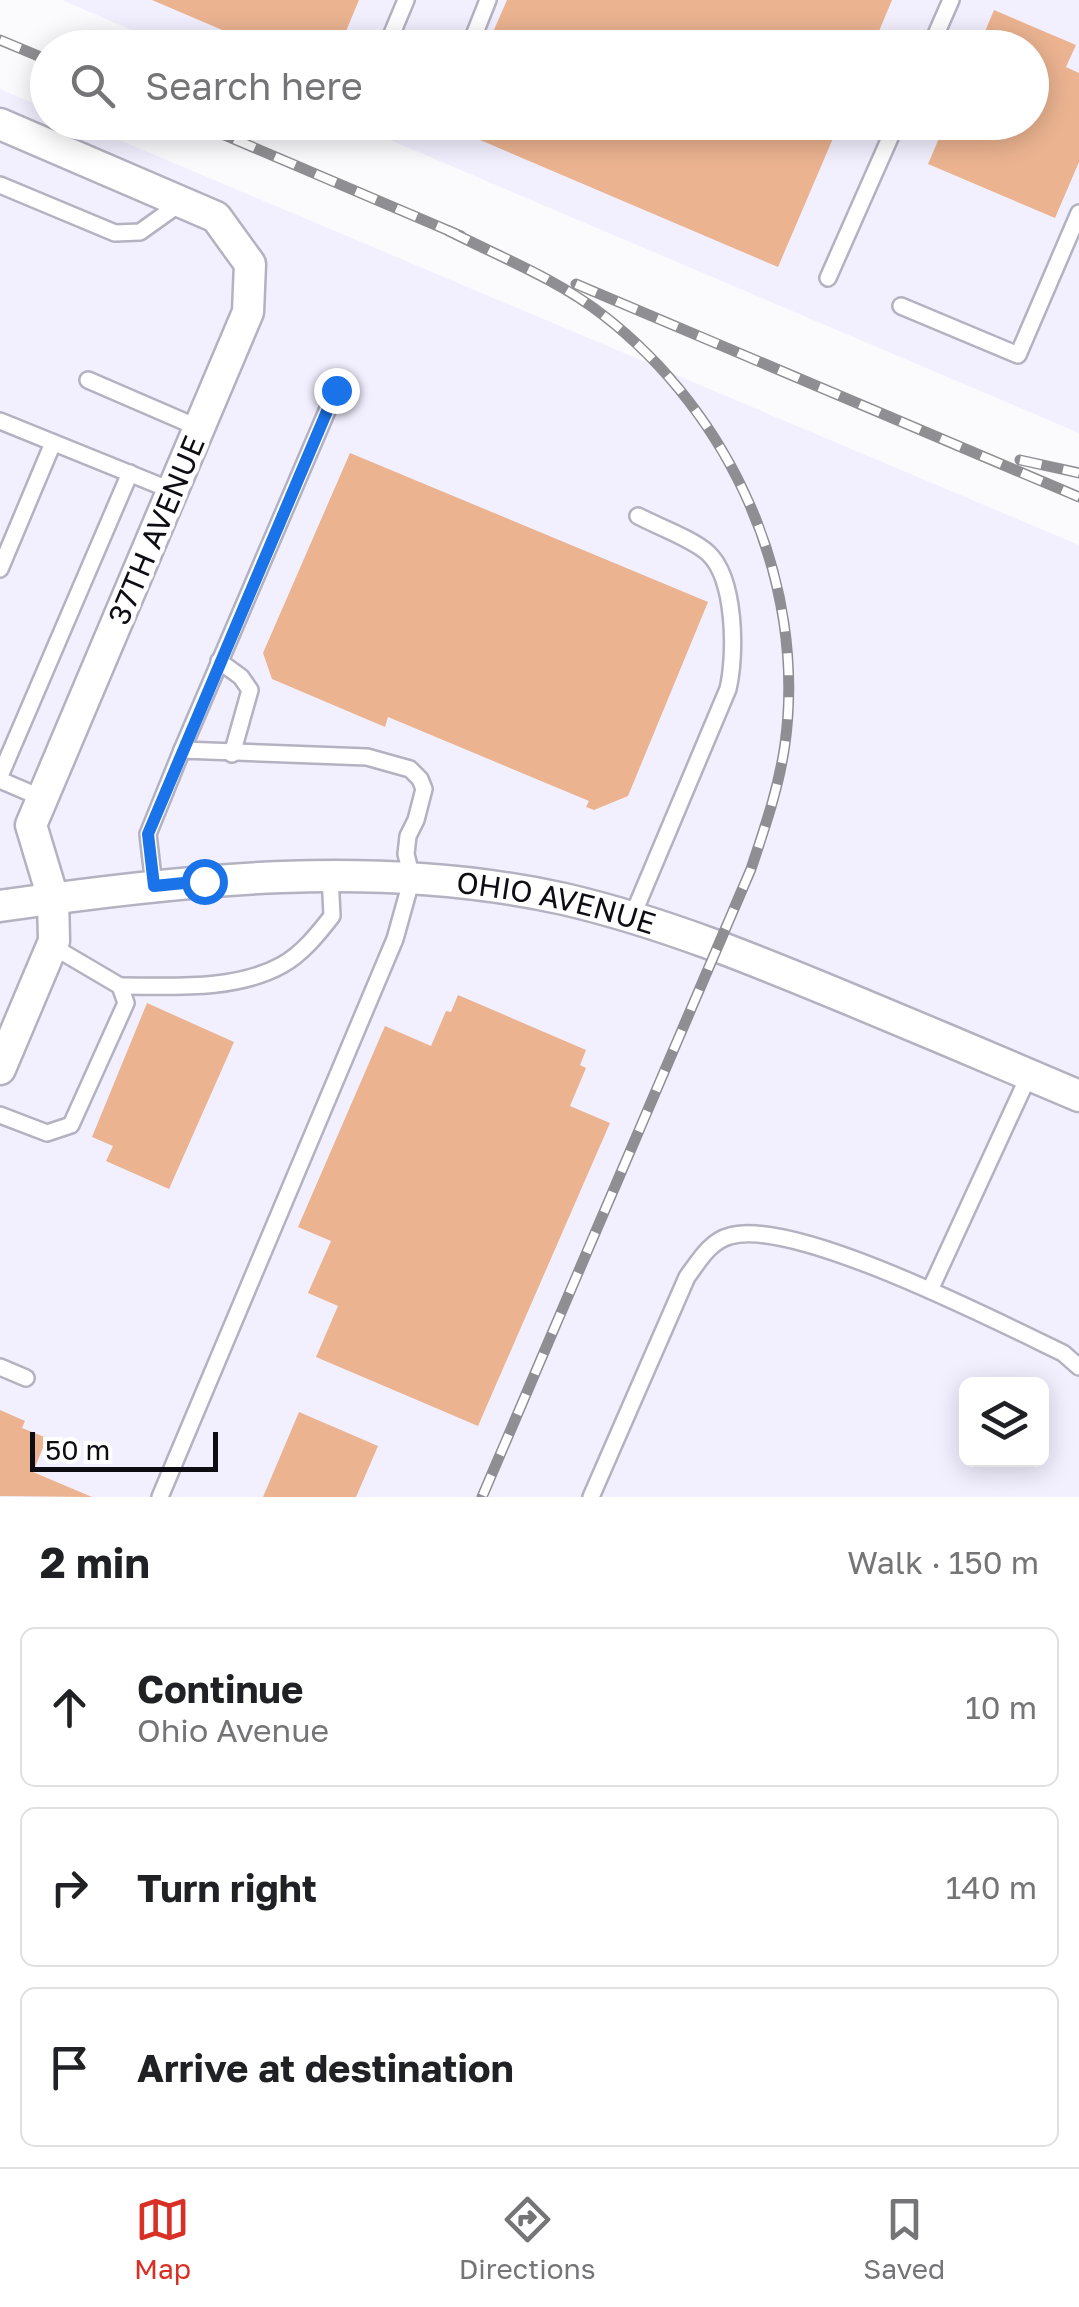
<!DOCTYPE html>
<meta charset="utf-8">
<style>
body{margin:0;font-family:"Golos Text",sans-serif;background:#f6f6f6;color:#202124}
.controls{position:absolute;right:30px;bottom:30px;display:grid;overflow:hidden;border-radius:15px;box-shadow:0 5px 25px #0003}
.controls button{width:90px;height:90px;display:grid;place-items:center;padding:0;border:0;border-bottom:2px solid #e0e0e0;background:#fff;color:#202124;font:50px sans-serif}
.scale{position:absolute;left:30px;bottom:25px;width:188px;box-sizing:border-box;padding-left:10px;border:5px solid #0e0d13;border-top:0;font-size:28px;line-height:35px;white-space:nowrap;color:#0e0d13;-webkit-text-stroke:8px #fff;paint-order:stroke}
.stop{position:absolute;width:30px;height:30px;margin:-22px;border:8px solid #1a73e8;border-radius:50%;background:#fff}
.stop.end{background:#1a73e8;border-color:#fff;box-shadow:0 2px 10px #0008}
.list{margin:0;padding:0;list-style:none}
h2{display:flex;justify-content:space-between;align-items:center;height:130px;margin:0;padding:0 40px;font-size:42px}
h2 small{font-size:32px;font-weight:400;color:#757577}
.list li{display:grid;grid-template-columns:65px 1fr auto;gap:30px;align-items:center;box-sizing:border-box;height:160px;margin:0 20px 20px;padding:0 20px;border:2px solid #e0e0e0;border-radius:15px}
.list b{display:block;font-size:38px;white-space:nowrap}
.list p{margin:0;font-size:32px;white-space:nowrap;color:#757577}
.list em{font-size:32px;font-style:normal;color:#757577}
.icon{flex:none;width:55px;height:55px;fill:none;stroke:currentColor;stroke-width:2;stroke-linecap:round;stroke-linejoin:round}
.map{position:relative;flex:none;width:1079px;height:1497px;overflow:hidden}
.search{position:absolute;background:#fff;box-shadow:0 5px 25px #0003;left:30px;right:30px;top:30px;height:110px;display:flex;align-items:center;gap:25px;box-sizing:border-box;padding:0 35px;border-radius:55px;color:#757577;font-size:38px}
.sheet{height:670px;background:#fff}
nav{display:flex;justify-content:space-around;align-items:center;box-sizing:border-box;height:140px;border-top:2px solid #e0e0e0;background:#fff;font-size:28px;color:#757577}
nav a{display:grid;justify-items:center;gap:5px}
nav .on{color:#d93025}
.map>svg:first-child{display:block}
.built{fill:#f2f0ff;fill-rule:evenodd}
.building{fill:#ebb390}
.lines{fill:none;stroke-linecap:round;stroke-linejoin:round}
.lane-casing{stroke:#b4b1c1;stroke-width:20}
.street-casing{stroke:#b4b1c1;stroke-width:35}
.lane{stroke:#fff;stroke-width:15}
.street{stroke:#fff;stroke-width:30}
.rail-casing{stroke:#8f8f93;stroke-width:11}
.rail{stroke:#fff;stroke-width:8;stroke-dasharray:22;stroke-linecap:butt}
.route{stroke:#1a73e8;stroke-width:12}
.labels{text-anchor:middle;dominant-baseline:central;stroke-width:9;stroke-linejoin:round;paint-order:stroke}
.street-label{font-size:30px;fill:#0e0d13;stroke:#fff}
</style>
<div class="map">
<svg width="1079" height="1497" viewBox="0 0 1079 1497">
<rect width="100%" height="100%" fill="#fbfbfe"/>
<!-- built -->
<g class="built">
<polygon points="62,0 1079,0 1079,433 350,123 1032,122 1032,48 173,48"/>
<path d="M0,89L47,109L48,122L79,123L1079,545V1497H0ZM966,1384H1042V1460H966Z"/>
</g>
<!-- building -->
<g class="building">
<polygon points="152,0 359,0 339,48 264,48"/>
<polygon points="507,0 892,0 872,48 486,48"/>
<polygon points="994,10 1076,45 1066,67 1079,73 1079,162 1055,218 928,164 946,122 1032,122 1032,48 978,48"/>
<polygon points="455,122 840,122 778,267 452,128"/>
<polygon points="350,453 708,602 628,796 594,810 586,807 589,801 388,717 385,727 272,679 263,653"/>
<polygon points="458,995 586,1050 580,1065 586,1068 570,1106 610,1123 478,1426 316,1357 338,1306 308,1293 331,1241 298,1227 385,1026 431,1046 446,1011 451,1012"/>
<polygon points="147,1003 234,1042 169,1189 106,1161 113,1146 92,1137"/>
<polygon points="0,1410 25,1421 22,1428 47,1438 33,1472 92,1497 0,1496"/>
<polygon points="299,1412 378,1446 356,1497 263,1497"/>
</g>
<g class="lines">
<!-- lane casing -->
<g class="lane-casing">
<g id="lane">
<polyline points="386,48 406,0"/>
<polyline points="469,48 488,0"/>
<polyline points="930,48 951,0"/>
<polyline points="438,125 439,122"/>
<polyline points="0,185 115,233 140,232 182,202"/>
<polyline points="828,278 897,122"/>
<polyline points="901,306 1018,355 1079,213"/>
<polyline points="88,380 199,428"/>
<polyline points="0,421 173,491"/>
<polyline points="0,569 53,443"/>
<polyline points="219,661 241,677 250,690 232,754"/>
<polyline points="182,750 336,390"/>
<polyline points="0,776 130,473"/>
<polyline points="0,780 42,798"/>
<polyline points="154,886 148,834 182,750 367,757 410,769 420,779 424,789 416,820 408,836 406,854 412,878 395,939 160,1497"/>
<path d="M632,917L728,689C736,655 736,579 708,553C693,539 657,526 638,516"/>
<path d="M120,986C172,986 235,991 282,965C302,954 318,934 332,916L330,875"/>
<polyline points="0,1115 47,1133 71,1125 126,1003 120,986 52,946"/>
<polyline points="930,1290 1029,1075"/>
<polyline points="0,1367 26,1378"/>
<path d="M591,1497L687,1277C699,1261 710,1241 730,1236C794,1217 998,1322 1063,1353L1079,1367"/>
</g>
</g>
<!-- street casing -->
<g class="street-casing">
<g id="street">
<polyline points="0,124 216,217 250,264 248,312 31,825 53,898 54,941 0,1069"/>
<path id="s1" d="M0,906C186,879 378,858 564,899C663,922 755,960 849,999C926,1031 1002,1063 1079,1096"/>
</g>
</g>
<!-- lane -->
<use href="#lane" class="lane"/>
<!-- street -->
<use href="#street" class="street"/>
<!-- rail casing -->
<g class="rail-casing">
<g id="rail">
<polyline points="0,40 48,60"/>
<polyline points="194,122 461,236"/>
<path d="M449,231C500,257 557,279 603,315C731,414 807,582 785,744C779,787 765,827 751,869L482,1497"/>
<polyline points="576,284 1079,497"/>
<polyline points="1020,460 1079,473"/>
</g>
</g>
<!-- rail -->
<use href="#rail" class="rail"/>
</g>
<g class="lines">
<!-- route -->
<polyline class="route" points="204,881 154,886 148,834 336,390"/>
</g>
<g class="labels">
<!-- street labels -->
<g class="street-label">
<text transform="translate(156 530) rotate(-67)">37TH AVENUE</text>
<text stroke="none"><textPath href="#s1" startOffset="560">OHIO AVENUE</textPath></text>
</g>
</g>
</svg>
<div class="controls">
<button><svg class="icon" aria-label="layers" viewBox="0 0 24 24"><path d="M12 4l9 5-9 5-9-5zM3 14l9 5 9-5"/></svg></button>
</div>
<div class="scale">50 m</div>
<div class="stop" style="left:204px;top:881px"></div>
<div class="stop end" style="left:336px;top:390px"></div>
<div class="search"><svg class="icon" aria-label="search" viewBox="0 0 24 24"><circle cx="10" cy="10" r="6"/><path d="M15 15l6 6"/></svg>Search here</div>
</div>
<section class="sheet">
<h2>2 min<small>Walk · 150 m</small></h2>
<ul class="list">
<li><svg class="icon" aria-label="ahead" viewBox="0 0 24 24"><path d="M12 20V5M6 11l6-6 6 6"/></svg><div><b>Continue</b><p>Ohio Avenue</p></div><em>10 m</em></li>
<li><svg class="icon" aria-label="right" viewBox="0 0 24 24"><path d="M7 20v-9h11M14 6l5 5-5 5"/></svg><div><b>Turn right</b></div><em>140 m</em></li>
<li><svg class="icon" aria-label="arrive" viewBox="0 0 24 24"><path d="M6 21V4h12l-3 4 3 4H6"/></svg><div><b>Arrive at destination</b></div></li>
</ul>
</section>
<nav>
<a class="on"><svg class="icon" aria-label="map" viewBox="0 0 24 24"><path d="M3 6l6-2 6 2 6-2v14l-6 2-6-2-6 2zM9 4v14M15 6v14"/></svg>Map</a>
<a><svg class="icon" aria-label="directions" viewBox="0 0 24 24"><path d="M12 3l9 9-9 9-9-9zM9 14v-3h6M13 9l2 2-2 2"/></svg>Directions</a>
<a><svg class="icon" aria-label="saved" viewBox="0 0 24 24"><path d="M7 4h10v16l-5-4-5 4z"/></svg>Saved</a>
</nav>
